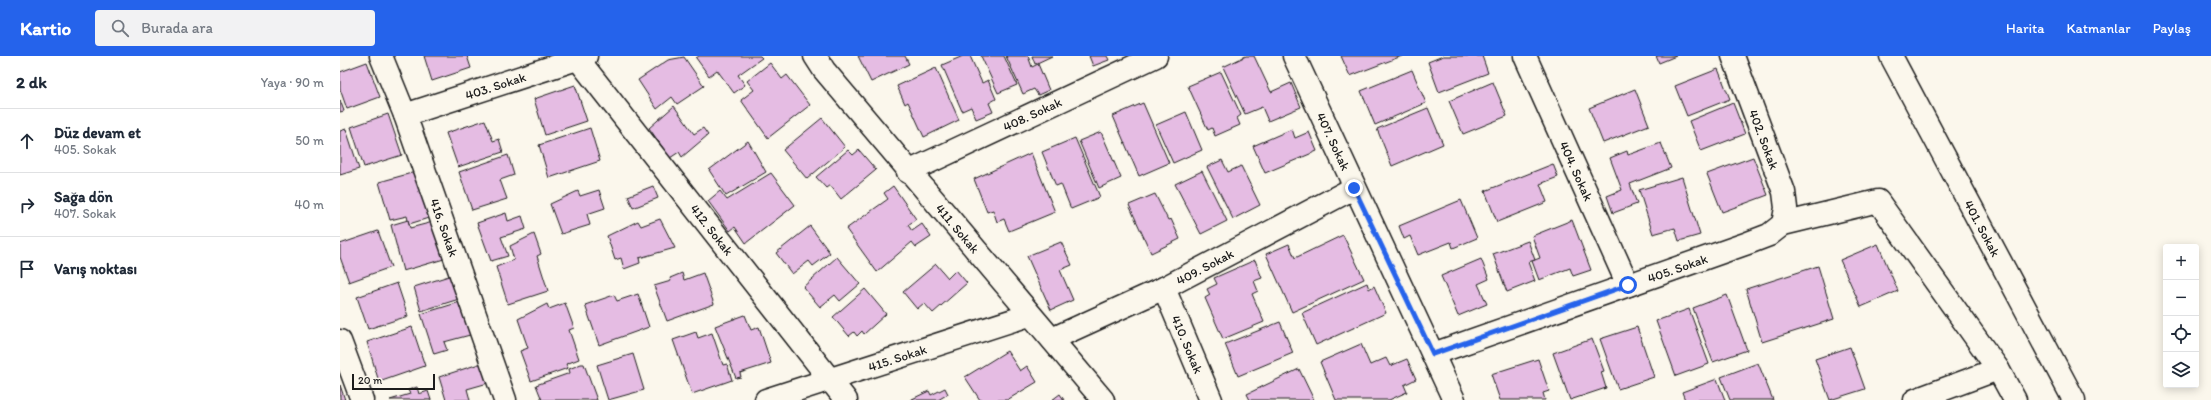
<!DOCTYPE html>
<html lang="tr">
<meta charset="utf-8">
<style>
body{margin:0;font-family:Itim,sans-serif;background:#f2f2f3;color:#1f2937}
.controls{position:absolute;right:12px;bottom:12px;display:grid;overflow:hidden;border-radius:4px;box-shadow:0 2px 10px #0003}
.controls button{width:36px;height:36px;display:grid;place-items:center;padding:0;border:0;border-bottom:1px solid #e0e1e3;background:#fff;color:#1f2937;font:20px sans-serif}
.scale{position:absolute;left:12px;bottom:10px;width:83px;box-sizing:border-box;padding-left:4px;border:2px solid #1c1c1c;border-top:0;font-size:11px;line-height:14px;white-space:nowrap;color:#1c1c1c;-webkit-text-stroke:3px #fbf7ec;paint-order:stroke}
.stop{position:absolute;width:12px;height:12px;margin:-9px;border:3px solid #2563eb;border-radius:50%;background:#fff}
.stop.end{background:#2563eb;border-color:#fff;box-shadow:0 1px 4px #0008}
.list{margin:0;padding:0;list-style:none}
h2{display:flex;justify-content:space-between;align-items:center;height:52px;margin:0;padding:0 16px;font-size:17px}
h2 small{font-size:13px;font-weight:400;color:#747a83}
.list li{display:grid;grid-template-columns:26px 1fr auto;gap:12px;align-items:center;box-sizing:border-box;height:64px;padding:0 16px;border-top:1px solid #e0e1e3}
.list b{display:block;font-size:15px;white-space:nowrap}
.list p{margin:0;font-size:13px;white-space:nowrap;color:#747a83}
.list em{font-size:13px;font-style:normal;color:#747a83}
.icon{flex:none;width:22px;height:22px;fill:none;stroke:currentColor;stroke-width:2;stroke-linecap:round;stroke-linejoin:round}
.map{position:relative;flex:none;width:1871px;height:344px;overflow:hidden}
header{display:flex;align-items:center;gap:24px;box-sizing:border-box;height:56px;padding:0 20px;background:#2563eb;color:#fff}
header strong{font-size:19px}
nav{display:flex;gap:22px;margin-inline-start:auto;font-size:14px}
.search{width:280px;height:36px;background:#f2f2f3;display:flex;align-items:center;gap:10px;box-sizing:border-box;padding:0 14px;border-radius:4px;color:#747a83;font-size:15px}
main{display:flex}
aside{flex:1;background:#fff}
.map>svg:first-child{display:block}
.building{fill:#e5bce3;stroke:#1c1c1c}
.lines{fill:none;stroke-linecap:round;stroke-linejoin:round}
.minor-casing{stroke:#1c1c1c;stroke-width:25}
.minor{stroke:#fbf7ec;stroke-width:22}
.route{stroke:#2563eb;stroke-width:5}
.labels{text-anchor:middle;dominant-baseline:central;stroke-width:3.5;stroke-linejoin:round;paint-order:stroke}
.street-label{font-size:13px;fill:#1c1c1c;stroke:#fbf7ec}
</style>
<header>
<strong>Kartio</strong>
<div class="search"><svg class="icon" aria-label="search" viewBox="0 0 24 24"><circle cx="10" cy="10" r="6"/><path d="M15 15l6 6"/></svg>Burada ara</div>
<nav><a>Harita</a><a>Katmanlar</a><a>Paylaş</a></nav>
</header>
<main>
<aside>
<h2>2 dk<small>Yaya · 90 m</small></h2>
<ul class="list">
<li><svg class="icon" aria-label="ahead" viewBox="0 0 24 24"><path d="M12 20V5M6 11l6-6 6 6"/></svg><div><b>Düz devam et</b><p>405. Sokak</p></div><em>50 m</em></li>
<li><svg class="icon" aria-label="right" viewBox="0 0 24 24"><path d="M7 20v-9h11M14 6l5 5-5 5"/></svg><div><b>Sağa dön</b><p>407. Sokak</p></div><em>40 m</em></li>
<li><svg class="icon" aria-label="arrive" viewBox="0 0 24 24"><path d="M6 21V4h12l-3 4 3 4H6"/></svg><div><b>Varış noktası</b></div></li>
</ul>
</aside>
<div class="map">
<svg width="1871" height="344" viewBox="0 0 1871 344">
<rect width="100%" height="100%" fill="#fbf7ec"/>
<filter id="ink" filterUnits="userSpaceOnUse"><feTurbulence type="fractalNoise" baseFrequency=".025" numOctaves="2"/><feDisplacementMap in="SourceGraphic" scale="8" xChannelSelector="R" yChannelSelector="G"/><feConvolveMatrix kernelMatrix="1 2 1 2 8 2 1 2 1" color-interpolation-filters="sRGB"/></filter>
<g filter="url(#ink)">
<!-- building -->
<g class="building">
<polygon points="84,0 127,0 131,12 92,25"/>
<polygon points="359,0 420,0 422,2 398,19 405,29 394,37 377,14 369,20 356,2"/>
<polygon points="518,0 565,0 569,8 531,26"/>
<polygon points="623,0 630,0 642,27 648,24 656,43 649,47 653,56 636,63 631,51 622,55 602,9"/>
<polygon points="641,0 664,0 677,29 658,37"/>
<polygon points="666,0 688,0 692,11 698,8 709,34 698,39 694,33 683,38"/>
<polygon points="692,0 712,0 695,8"/>
<polygon points="749,0 767,0 769,4 753,10"/>
<polygon points="906,0 914,0 931,36 951,27 961,51 928,65 922,51 905,58 883,11"/>
<polygon points="1001,0 1062,0 1010,20"/>
<polygon points="1103,0 1142,0 1148,17 1099,36 1088,6"/>
<polygon points="1316,0 1336,0 1319,7"/>
<polygon points="344,1 364,30 337,48 332,41 317,53 298,24 328,4"/>
<polygon points="27,6 40,41 7,53 0,33 0,16"/>
<polygon points="430,7 442,23 447,19 470,49 428,82 401,44 414,34 407,25"/>
<polygon points="596,12 619,64 584,81 568,46 565,48 557,30"/>
<polygon points="1378,13 1390,43 1347,60 1335,30"/>
<polygon points="1072,14 1086,47 1035,69 1021,35"/>
<polygon points="881,16 901,59 897,62 900,69 875,80 872,72 868,74 848,30"/>
<polygon points="1153,26 1167,60 1123,78 1109,45"/>
<polygon points="235,29 247,65 205,79 194,43"/>
<polygon points="1295,33 1309,69 1263,87 1249,52"/>
<polygon points="0,44 4,55 0,56"/>
<polygon points="803,47 829,107 799,120 773,60"/>
<polygon points="1393,47 1405,78 1361,95 1349,65"/>
<polygon points="334,50 354,78 363,72 368,79 342,101 339,96 330,102 309,72"/>
<polygon points="1088,52 1103,88 1052,110 1037,73"/>
<polygon points="846,56 862,94 833,107 816,69"/>
<polygon points="48,58 62,99 24,111 11,71"/>
<polygon points="482,62 505,91 467,123 443,94"/>
<polygon points="145,64 153,85 159,83 163,96 118,111 106,77"/>
<polygon points="250,72 260,105 209,122 199,89"/>
<polygon points="6,73 19,113 0,119 0,75"/>
<polygon points="952,73 955,82 969,76 977,95 925,117 913,90"/>
<polygon points="761,76 781,122 759,132 739,85"/>
<polygon points="735,82 760,141 731,153 721,128 716,130 702,96"/>
<polygon points="408,85 426,116 386,140 369,114"/>
<polygon points="1321,87 1331,112 1290,128 1297,148 1273,157 1267,140 1282,134 1270,102 1287,95 1288,99"/>
<polygon points="508,94 513,99 519,94 536,114 501,143 490,129 486,132 476,121"/>
<polygon points="691,97 715,156 669,175 664,163 657,166 653,154 647,156 634,123"/>
<polygon points="168,99 174,119 160,124 167,143 132,154 119,116"/>
<polygon points="1413,101 1428,139 1382,156 1367,118"/>
<polygon points="882,104 888,116 901,110 920,149 893,163 867,111"/>
<polygon points="1213,108 1218,121 1200,128 1207,146 1157,166 1145,135"/>
<polygon points="79,115 92,161 69,168 67,160 50,164 39,126"/>
<polygon points="862,115 887,165 861,178 835,128"/>
<polygon points="431,117 455,149 406,187 395,171 390,175 368,145 380,135 387,144"/>
<polygon points="1342,121 1360,179 1339,185 1335,172 1313,178 1299,134"/>
<polygon points="313,130 318,142 293,152 288,140"/>
<polygon points="553,130 576,163 568,169 572,175 582,168 591,181 576,191 572,186 537,216 506,173 548,143 544,137"/>
<polygon points="259,134 265,152 247,158 250,169 221,178 210,148 238,135 240,140"/>
<polygon points="815,138 828,164 831,163 840,183 811,197 789,149"/>
<polygon points="1121,144 1137,182 1113,192 1111,186 1078,199 1070,180 1064,183 1059,170"/>
<polygon points="166,157 168,165 182,160 186,173 161,181 168,200 151,205 137,167"/>
<polygon points="320,163 335,192 299,202 300,207 284,213 281,202 275,204 267,180 298,165 301,170"/>
<polygon points="68,164 70,172 93,166 104,203 63,215 51,169"/>
<polygon points="1232,164 1251,214 1233,220 1230,212 1199,224 1192,205 1200,202 1192,180"/>
<polygon points="470,170 490,197 473,210 469,205 452,218 436,197"/>
<polygon points="38,175 51,211 9,226 0,201 0,188"/>
<polygon points="194,178 201,198 197,200 208,235 168,248 156,211 174,204 170,190"/>
<polygon points="1003,179 1024,223 952,256 926,198 949,188 955,202"/>
<polygon points="1188,185 1195,204 1188,206 1195,225 1167,236 1153,198"/>
<polygon points="721,186 732,209 720,214 733,244 711,254 687,200"/>
<polygon points="1538,188 1558,235 1521,251 1500,204"/>
<polygon points="497,201 520,228 500,245 495,239 480,251 463,231"/>
<polygon points="1141,203 1149,223 1138,228 1147,248 1118,260 1101,220"/>
<polygon points="915,204 922,222 914,225 918,235 912,238 924,266 883,283 865,242 870,239 867,233 877,228 874,222"/>
<polygon points="596,208 608,222 616,214 627,227 593,257 584,247 577,253 563,236"/>
<polygon points="1478,210 1494,263 1422,286 1406,233"/>
<polygon points="342,217 344,224 363,217 374,248 327,265 314,230 331,225 330,222"/>
<polygon points="112,219 119,243 81,255 74,231"/>
<polygon points="57,227 68,260 28,273 17,241"/>
<polygon points="1027,227 1029,233 1034,230 1046,257 976,289 962,257"/>
<polygon points="525,233 546,258 524,278 522,275 517,280 514,276 509,280 493,261"/>
<polygon points="298,238 309,271 259,289 245,249 274,239 277,245"/>
<polygon points="1387,239 1407,294 1373,306 1353,252"/>
<polygon points="120,246 130,279 104,286 107,294 94,298 81,258"/>
<polygon points="225,247 234,272 229,274 239,303 226,308 228,312 191,325 180,295 188,292 178,263 207,248 209,253"/>
<polygon points="1349,253 1369,308 1336,320 1316,265"/>
<polygon points="405,259 411,274 419,271 431,307 400,317 401,321 396,322 375,270"/>
<polygon points="940,266 953,297 898,320 885,288"/>
<polygon points="72,271 85,310 39,326 27,286"/>
<polygon points="1297,271 1314,321 1278,333 1260,283"/>
<polygon points="356,276 358,282 372,277 383,309 387,308 392,324 352,338 333,284"/>
<polygon points="1252,283 1264,315 1261,316 1266,332 1230,344 1213,297"/>
<polygon points="1021,288 1030,309 1046,302 1050,310 1067,303 1076,323 1064,329 1067,336 1049,344 996,344 980,306"/>
<polygon points="1510,291 1525,333 1490,344 1475,303"/>
<polygon points="667,295 680,315 687,310 697,326 667,344 640,344 625,321"/>
<polygon points="293,298 304,334 268,344 257,309"/>
<polygon points="1198,303 1209,335 1203,337 1205,344 1160,344 1151,318"/>
<polygon points="142,307 148,327 127,333 130,344 106,344 99,321"/>
<polygon points="1418,307 1433,344 1390,344 1381,321"/>
<polygon points="241,308 244,308 257,344 202,344 196,329 230,317 229,313"/>
<polygon points="959,313 974,344 910,344 907,338"/>
<polygon points="1377,323 1385,344 1345,344 1342,336"/>
<polygon points="0,329 5,344 0,344"/>
<polygon points="77,331 79,338 88,335 91,344 50,344 70,338 68,334"/>
<polygon points="605,332 608,338 598,344 570,344 589,335 591,339"/>
<polygon points="720,338 724,344 712,344"/>
</g>
<g class="lines">
<!-- minor casing -->
<g class="minor-casing">
<g id="minor">
<path id="s1" d="M41,0L65,59L165,344"/>
<path id="s2" d="M475,0L484,14L763,344"/>
<path id="s3" d="M954,0L1114,344"/>
<path id="s4" d="M1185,0L1288,229"/>
<path id="s5" d="M1393,0L1444,136L1446,152L1443,168"/>
<path id="s6" d="M1551,0L1734,344"/>
<path id="s7" d="M238,3L506,344"/>
<path id="s8" d="M65,59L246,0"/>
<path id="s9" d="M568,116L816,0"/>
<path id="s10" d="M824,232L871,344"/>
<path id="s11" d="M712,283L824,232L1014,132"/>
<polyline points="0,285 22,344"/>
<path id="s12" d="M1093,298L1408,187L1429,179L1443,168L1538,145L1658,313L1675,344"/>
<path id="s13" d="M426,344L689,259"/>
<polyline points="1575,344 1658,313"/>
</g>
</g>
<!-- minor -->
<use href="#minor" class="minor"/>
</g>
</g>
<g class="lines" filter="url(#ink)">
<!-- route -->
<polyline class="route" points="1014,132 1093,298 1288,229"/>
</g>
<g class="labels">
<!-- street labels -->
<g class="street-label">
<text stroke="none"><textPath href="#s8" startOffset="95">403. Sokak</textPath></text>
<text stroke="none"><textPath href="#s9" startOffset="137">408. Sokak</textPath></text>
<text stroke="none"><textPath href="#s5" startOffset="89">402. Sokak</textPath></text>
<text stroke="none"><textPath href="#s3" startOffset="94">407. Sokak</textPath></text>
<text stroke="none"><textPath href="#s4" startOffset="126">404. Sokak</textPath></text>
<text stroke="none"><textPath href="#s1" startOffset="183">416. Sokak</textPath></text>
<text stroke="none"><textPath href="#s6" startOffset="195">401. Sokak</textPath></text>
<text stroke="none"><textPath href="#s2" startOffset="224">411. Sokak</textPath></text>
<text stroke="none"><textPath href="#s7" startOffset="217">412. Sokak</textPath></text>
<text stroke="none"><textPath href="#s11" startOffset="169">409. Sokak</textPath></text>
<text stroke="none"><textPath href="#s12" startOffset="259">405. Sokak</textPath></text>
<text stroke="none"><textPath href="#s10" startOffset="61">410. Sokak</textPath></text>
<text stroke="none"><textPath href="#s13" startOffset="138">415. Sokak</textPath></text>
</g>
</g>
</svg>
<div class="controls">
<button>+</button>
<button>−</button>
<button><svg class="icon" aria-label="locate" viewBox="0 0 24 24"><circle cx="12" cy="12" r="6"/><path d="M12 2v4M12 18v4M2 12h4M18 12h4"/></svg></button>
<button><svg class="icon" aria-label="layers" viewBox="0 0 24 24"><path d="M12 4l9 5-9 5-9-5zM3 14l9 5 9-5"/></svg></button>
</div>
<div class="scale">20 m</div>
<div class="stop" style="left:1288px;top:229px"></div>
<div class="stop end" style="left:1014px;top:132px"></div>
</div>
</main>
